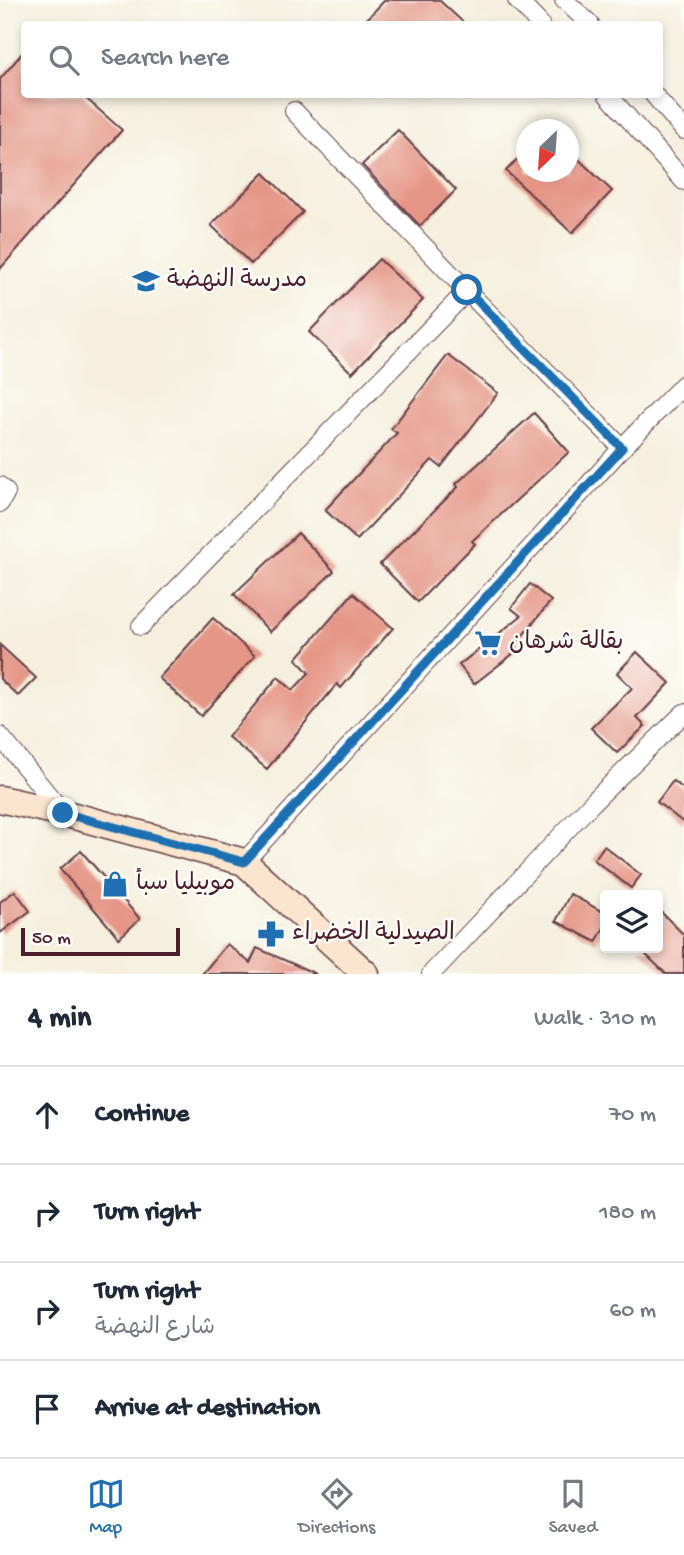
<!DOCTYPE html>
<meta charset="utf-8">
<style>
body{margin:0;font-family:"Gochi Hand","Playpen Sans Arabic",sans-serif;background:#f6f6f7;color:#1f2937}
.controls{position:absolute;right:21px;bottom:21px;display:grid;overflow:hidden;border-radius:7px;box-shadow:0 4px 10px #0003}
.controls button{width:63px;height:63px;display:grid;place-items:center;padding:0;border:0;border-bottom:2px solid #e0e1e3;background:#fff;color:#1f2937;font:35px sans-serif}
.compass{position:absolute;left:516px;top:119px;width:63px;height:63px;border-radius:50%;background:#fff;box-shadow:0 4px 10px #0003;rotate:205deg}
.scale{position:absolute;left:21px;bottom:18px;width:159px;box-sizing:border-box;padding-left:7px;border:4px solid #4a1f2b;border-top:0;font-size:19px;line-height:24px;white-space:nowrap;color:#4a1f2b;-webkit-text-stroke:5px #fdfcf7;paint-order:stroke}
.stop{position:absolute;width:21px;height:21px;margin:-16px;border:5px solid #1f6fb2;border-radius:50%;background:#fff}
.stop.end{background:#1f6fb2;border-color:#fff;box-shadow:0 2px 7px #0008}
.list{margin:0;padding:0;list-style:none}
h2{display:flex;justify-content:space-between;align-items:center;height:91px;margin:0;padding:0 28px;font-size:30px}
h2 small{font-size:23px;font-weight:400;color:#747a83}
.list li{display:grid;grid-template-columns:46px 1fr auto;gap:21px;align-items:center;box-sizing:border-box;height:98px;padding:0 28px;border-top:2px solid #e0e1e3}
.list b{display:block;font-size:26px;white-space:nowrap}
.list p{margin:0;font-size:23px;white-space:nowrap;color:#747a83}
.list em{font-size:23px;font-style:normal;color:#747a83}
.icon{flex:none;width:38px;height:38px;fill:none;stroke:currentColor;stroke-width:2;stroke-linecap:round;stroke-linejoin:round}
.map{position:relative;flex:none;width:684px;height:974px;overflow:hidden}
.search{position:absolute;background:#fff;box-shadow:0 4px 10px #0003;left:21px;right:21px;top:21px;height:77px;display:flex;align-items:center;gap:18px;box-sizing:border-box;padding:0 24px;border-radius:7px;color:#747a83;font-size:26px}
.sheet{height:483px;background:#fff}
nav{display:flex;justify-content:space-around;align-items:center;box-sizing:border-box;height:98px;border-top:2px solid #e0e1e3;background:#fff;font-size:19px;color:#747a83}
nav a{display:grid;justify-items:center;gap:4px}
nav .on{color:#1f6fb2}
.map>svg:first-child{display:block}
.building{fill:#e59687}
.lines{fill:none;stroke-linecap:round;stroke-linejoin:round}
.street-casing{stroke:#643e46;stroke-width:20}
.secondary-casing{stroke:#643e46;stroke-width:29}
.street{stroke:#fff;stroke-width:18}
.secondary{stroke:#fbe5cf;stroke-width:26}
.route{stroke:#1f6fb2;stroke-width:9}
.labels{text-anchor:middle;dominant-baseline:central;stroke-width:5;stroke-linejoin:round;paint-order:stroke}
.poi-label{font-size:24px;fill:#4a1f2b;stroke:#fdfcf7;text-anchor:start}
</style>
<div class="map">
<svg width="684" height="974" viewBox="0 0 684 974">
<rect width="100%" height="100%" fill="#fdfcf7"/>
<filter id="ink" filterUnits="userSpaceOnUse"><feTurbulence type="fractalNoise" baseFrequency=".0143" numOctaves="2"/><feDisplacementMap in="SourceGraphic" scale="14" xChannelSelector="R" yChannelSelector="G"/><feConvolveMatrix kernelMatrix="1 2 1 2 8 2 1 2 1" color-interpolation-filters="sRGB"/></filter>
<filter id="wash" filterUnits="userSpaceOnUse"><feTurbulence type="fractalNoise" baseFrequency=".00686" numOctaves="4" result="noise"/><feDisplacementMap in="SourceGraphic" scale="28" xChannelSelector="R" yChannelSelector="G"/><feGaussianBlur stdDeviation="1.57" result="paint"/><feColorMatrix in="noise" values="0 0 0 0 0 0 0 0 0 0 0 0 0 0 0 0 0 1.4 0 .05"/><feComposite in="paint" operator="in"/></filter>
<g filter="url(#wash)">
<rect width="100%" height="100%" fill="#f5f0de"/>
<g id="blocks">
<!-- building -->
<g class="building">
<polygon points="385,0 439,0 465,24 362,24"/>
<polygon points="24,51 24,94 81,94 122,130 0,269 0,79"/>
<polygon points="398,130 456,190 420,226 362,165"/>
<polygon points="527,149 527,172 569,172 569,150 612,191 572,233 506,171"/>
<polygon points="264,173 303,212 251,264 211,225"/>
<polygon points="379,259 423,300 352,373 309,332"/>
<polygon points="448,355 498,393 441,467 432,460 357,540 325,510 397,433 391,429"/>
<polygon points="534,413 569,452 472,541 475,544 418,602 380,564 458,487 456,484"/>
<polygon points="298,533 334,571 270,632 234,594"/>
<polygon points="530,584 551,601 514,646 518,650 474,684 459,665 521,616 511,608"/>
<polygon points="353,593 393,628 341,688 337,684 267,769 228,737 278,677 293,690 309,673 296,659"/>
<polygon points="213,618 255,656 201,716 159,678"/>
<polygon points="0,645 36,678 18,696 0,679"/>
<polygon points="637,652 670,683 637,718 645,726 617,753 591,728 632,688 617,673"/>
<polygon points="673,781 684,789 684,823 657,802"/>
<polygon points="604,846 641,875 631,888 594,860"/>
<polygon points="81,851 140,919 119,938 60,869"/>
<polygon points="15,891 30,911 0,933 0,902"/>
<polygon points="570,894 605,913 605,926 596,942 556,921"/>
<polygon points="658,909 684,935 684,974 666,974 639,948 658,948"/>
<polygon points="227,944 250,963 257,948 316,974 202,974"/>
</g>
</g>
</g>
<g filter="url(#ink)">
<use href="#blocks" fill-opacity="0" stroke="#643e46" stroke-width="2"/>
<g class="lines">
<!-- street casing -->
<g class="street-casing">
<g id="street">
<polyline points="517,0 540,24"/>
<polyline points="564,0 590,24"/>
<polyline points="607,94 684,181"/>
<polyline points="653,94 684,130"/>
<polyline points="467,291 622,448"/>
<polyline points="0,486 6,492 0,503"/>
<polyline points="141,626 467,291 294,111"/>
<polyline points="0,736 63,813"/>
<polyline points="244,862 622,448 684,384"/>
<polyline points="431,974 592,803 684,713"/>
</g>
</g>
<!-- secondary casing -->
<g class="secondary-casing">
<polyline id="secondary" points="0,799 63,813 244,862 366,974"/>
</g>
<!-- street -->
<use href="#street" class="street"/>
<!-- secondary -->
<use href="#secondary" class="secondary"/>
</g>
</g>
<g class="lines" filter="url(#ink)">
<!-- route -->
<polyline class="route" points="63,813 244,862 622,448 467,290"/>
</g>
<!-- icons -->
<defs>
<g id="school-bare" transform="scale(2.1)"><path d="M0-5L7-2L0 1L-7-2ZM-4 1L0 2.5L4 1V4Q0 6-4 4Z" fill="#1f6fb2" stroke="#fdfcf7" stroke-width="2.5" paint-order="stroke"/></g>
<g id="supermarket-bare" transform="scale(2.1)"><path d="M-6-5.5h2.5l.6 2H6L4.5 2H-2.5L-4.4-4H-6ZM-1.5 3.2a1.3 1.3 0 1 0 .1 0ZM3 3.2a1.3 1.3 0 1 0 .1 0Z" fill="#1f6fb2" stroke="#fdfcf7" stroke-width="2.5" paint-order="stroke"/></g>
<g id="shop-bare" transform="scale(2.1)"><path d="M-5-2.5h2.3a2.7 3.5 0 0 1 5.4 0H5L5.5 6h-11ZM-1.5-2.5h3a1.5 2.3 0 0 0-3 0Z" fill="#1f6fb2" stroke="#fdfcf7" stroke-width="2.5" paint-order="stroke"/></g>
<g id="pharmacy-bare" transform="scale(2.1)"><path d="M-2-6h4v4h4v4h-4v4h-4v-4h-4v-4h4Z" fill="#1f6fb2" stroke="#fdfcf7" stroke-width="2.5" paint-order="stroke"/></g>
</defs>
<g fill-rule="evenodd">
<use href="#school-bare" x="146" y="281"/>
<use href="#supermarket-bare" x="488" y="643"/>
<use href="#shop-bare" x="115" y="884"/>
<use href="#pharmacy-bare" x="271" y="934"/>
</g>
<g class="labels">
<!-- poi labels -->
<g class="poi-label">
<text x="167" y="281">مدرسة النهضة</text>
<text x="509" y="643">بقالة شرهان</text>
<text x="136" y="884">موبيليا سبأ</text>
<text x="292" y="934">الصيدلية الخضراء</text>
</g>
</g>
</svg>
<div class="controls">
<button><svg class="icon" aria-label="layers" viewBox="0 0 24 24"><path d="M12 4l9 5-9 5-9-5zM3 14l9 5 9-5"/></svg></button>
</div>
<svg class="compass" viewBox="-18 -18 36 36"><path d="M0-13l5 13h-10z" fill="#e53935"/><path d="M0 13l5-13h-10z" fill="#747a83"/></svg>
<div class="scale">50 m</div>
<div class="stop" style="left:467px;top:290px"></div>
<div class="stop end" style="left:63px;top:813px"></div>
<div class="search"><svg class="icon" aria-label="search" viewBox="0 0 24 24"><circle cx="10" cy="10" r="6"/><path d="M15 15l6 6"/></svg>Search here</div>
</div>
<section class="sheet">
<h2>4 min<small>Walk · 310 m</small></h2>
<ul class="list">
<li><svg class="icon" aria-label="ahead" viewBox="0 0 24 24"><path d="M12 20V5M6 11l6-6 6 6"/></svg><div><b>Continue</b></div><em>70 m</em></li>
<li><svg class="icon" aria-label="right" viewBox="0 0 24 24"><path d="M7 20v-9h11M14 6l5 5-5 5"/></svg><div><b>Turn right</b></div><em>180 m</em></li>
<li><svg class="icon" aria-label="right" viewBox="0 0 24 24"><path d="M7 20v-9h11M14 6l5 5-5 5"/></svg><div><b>Turn right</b><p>شارع النهضة</p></div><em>60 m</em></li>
<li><svg class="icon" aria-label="arrive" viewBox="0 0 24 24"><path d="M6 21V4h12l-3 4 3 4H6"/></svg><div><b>Arrive at destination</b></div></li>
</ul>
</section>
<nav>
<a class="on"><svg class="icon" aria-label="map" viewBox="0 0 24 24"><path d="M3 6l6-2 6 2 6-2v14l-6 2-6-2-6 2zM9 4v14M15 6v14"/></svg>Map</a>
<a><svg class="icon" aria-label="directions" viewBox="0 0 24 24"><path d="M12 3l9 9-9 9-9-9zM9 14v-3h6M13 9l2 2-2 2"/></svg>Directions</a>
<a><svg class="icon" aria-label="saved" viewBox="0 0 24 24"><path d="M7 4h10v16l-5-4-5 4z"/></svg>Saved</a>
</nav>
